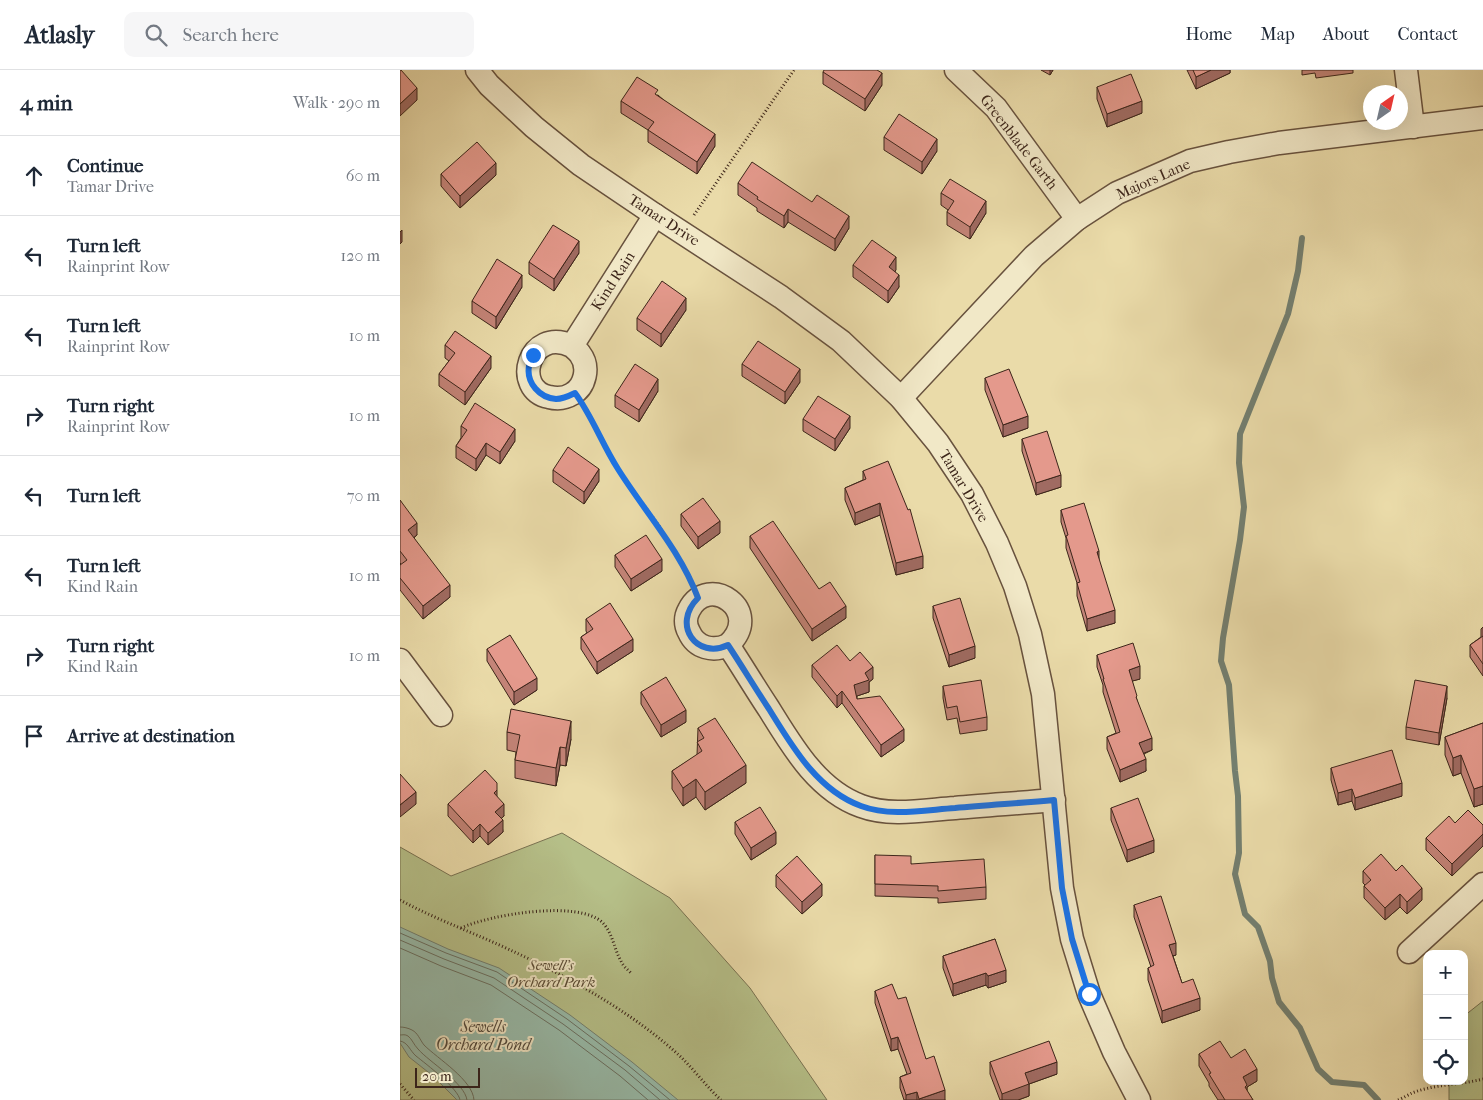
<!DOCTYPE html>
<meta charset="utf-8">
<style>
body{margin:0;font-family:"IM FELL French Canon",serif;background:#f6f6f7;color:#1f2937}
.controls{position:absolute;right:15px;bottom:15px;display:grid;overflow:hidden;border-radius:10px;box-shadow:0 5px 20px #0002}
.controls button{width:45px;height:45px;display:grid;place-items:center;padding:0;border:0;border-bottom:1px solid #e0e1e3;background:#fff;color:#1f2937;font:25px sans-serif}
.compass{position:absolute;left:963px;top:15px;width:45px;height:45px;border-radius:50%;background:#fff;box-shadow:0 5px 20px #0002;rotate:34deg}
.scale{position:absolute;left:15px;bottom:12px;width:65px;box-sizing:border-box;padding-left:5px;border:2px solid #3c251a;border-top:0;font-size:14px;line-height:18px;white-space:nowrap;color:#3c251a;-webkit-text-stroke:4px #f1e8c7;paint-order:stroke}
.stop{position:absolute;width:15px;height:15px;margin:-11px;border:4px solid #1a73e8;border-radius:50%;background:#fff}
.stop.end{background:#1a73e8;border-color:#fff;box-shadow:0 1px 5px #0008}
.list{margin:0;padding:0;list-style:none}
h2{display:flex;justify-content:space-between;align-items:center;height:65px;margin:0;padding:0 20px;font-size:21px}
h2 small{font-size:16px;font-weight:400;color:#747a83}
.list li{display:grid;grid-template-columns:32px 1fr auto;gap:15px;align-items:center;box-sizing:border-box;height:80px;padding:0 20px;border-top:1px solid #e0e1e3}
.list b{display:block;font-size:19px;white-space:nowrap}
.list p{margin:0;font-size:16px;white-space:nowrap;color:#747a83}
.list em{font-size:16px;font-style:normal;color:#747a83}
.icon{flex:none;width:28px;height:28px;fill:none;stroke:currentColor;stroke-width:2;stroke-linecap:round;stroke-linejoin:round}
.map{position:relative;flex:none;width:1083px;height:1030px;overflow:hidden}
header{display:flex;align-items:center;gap:30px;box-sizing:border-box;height:70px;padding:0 25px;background:#fff;border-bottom:1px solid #e0e1e3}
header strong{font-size:24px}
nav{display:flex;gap:28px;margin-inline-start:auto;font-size:18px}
.search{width:350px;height:45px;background:#f6f6f7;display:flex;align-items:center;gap:12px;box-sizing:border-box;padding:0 18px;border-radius:10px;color:#747a83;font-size:19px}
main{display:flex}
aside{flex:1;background:#fff}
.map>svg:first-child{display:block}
.green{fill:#b6c089;stroke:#797252}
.water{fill:#98bbaa;stroke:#737f70}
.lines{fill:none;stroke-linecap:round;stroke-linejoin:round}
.shore{stroke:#6a7062;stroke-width:1}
.stream{stroke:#737f70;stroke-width:6}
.minor-casing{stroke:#68523e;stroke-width:25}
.path{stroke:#3c251a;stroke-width:3;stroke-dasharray:1 2.5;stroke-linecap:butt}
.minor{stroke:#f1e8c7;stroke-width:22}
.wall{fill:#c48478;stroke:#3c251a}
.shaded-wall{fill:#a06b62;stroke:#3c251a}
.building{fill:#e4998c;stroke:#3c251a}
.route{stroke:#1a73e8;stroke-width:6}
.labels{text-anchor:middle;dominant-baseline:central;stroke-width:4;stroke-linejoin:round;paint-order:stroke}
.street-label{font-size:15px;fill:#3c251a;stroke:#f1e8c7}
.park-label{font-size:15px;font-style:italic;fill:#5a4c36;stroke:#f1e8c7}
.water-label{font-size:16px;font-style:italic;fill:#534a3e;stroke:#f1e8c7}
</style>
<header>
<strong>Atlasly</strong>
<div class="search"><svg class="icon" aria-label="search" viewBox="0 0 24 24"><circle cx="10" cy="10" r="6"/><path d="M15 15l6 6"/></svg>Search here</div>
<nav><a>Home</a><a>Map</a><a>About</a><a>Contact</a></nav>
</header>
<main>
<aside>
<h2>4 min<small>Walk · 290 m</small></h2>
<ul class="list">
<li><svg class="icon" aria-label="ahead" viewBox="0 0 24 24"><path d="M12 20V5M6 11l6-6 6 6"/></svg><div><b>Continue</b><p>Tamar Drive</p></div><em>60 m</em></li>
<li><svg class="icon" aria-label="left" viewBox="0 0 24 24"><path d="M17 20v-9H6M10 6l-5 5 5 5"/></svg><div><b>Turn left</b><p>Rainprint Row</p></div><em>120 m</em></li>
<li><svg class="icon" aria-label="left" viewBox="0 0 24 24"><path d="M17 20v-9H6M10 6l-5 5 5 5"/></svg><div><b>Turn left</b><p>Rainprint Row</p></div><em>10 m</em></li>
<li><svg class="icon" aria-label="right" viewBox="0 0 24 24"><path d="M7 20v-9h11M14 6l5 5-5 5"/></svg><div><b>Turn right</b><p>Rainprint Row</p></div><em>10 m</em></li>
<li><svg class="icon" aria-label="left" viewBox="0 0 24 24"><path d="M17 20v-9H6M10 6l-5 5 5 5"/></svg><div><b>Turn left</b></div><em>70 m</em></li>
<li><svg class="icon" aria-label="left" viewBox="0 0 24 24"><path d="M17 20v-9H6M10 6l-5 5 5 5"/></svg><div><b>Turn left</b><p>Kind Rain</p></div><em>10 m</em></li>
<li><svg class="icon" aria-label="right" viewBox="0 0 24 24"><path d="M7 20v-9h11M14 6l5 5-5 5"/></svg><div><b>Turn right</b><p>Kind Rain</p></div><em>10 m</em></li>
<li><svg class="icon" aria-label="arrive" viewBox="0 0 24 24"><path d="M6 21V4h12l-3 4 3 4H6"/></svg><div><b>Arrive at destination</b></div></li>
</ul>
</aside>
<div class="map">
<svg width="1083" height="1030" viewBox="0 0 1083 1030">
<rect width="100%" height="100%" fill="#eadba9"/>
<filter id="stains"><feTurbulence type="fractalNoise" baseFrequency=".004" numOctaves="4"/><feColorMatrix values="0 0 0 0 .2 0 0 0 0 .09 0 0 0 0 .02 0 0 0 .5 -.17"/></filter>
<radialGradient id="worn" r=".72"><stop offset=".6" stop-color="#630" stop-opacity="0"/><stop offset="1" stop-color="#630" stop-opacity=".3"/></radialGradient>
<!-- green -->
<g class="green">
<polygon points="162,763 270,828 350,918 427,1030 0,1030 0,777 51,806"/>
<polygon points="1083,931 1083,1030 1049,1030 1049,1011 1064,1011 1064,946"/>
</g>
<!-- water -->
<polygon class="water" points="0,857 48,879 99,898 170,945 232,992 278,1030 57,1030 33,1006 9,987 0,973"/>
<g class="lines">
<!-- shore -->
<g class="shore">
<polyline points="0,863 46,883 97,902 167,949 229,996 270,1030"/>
<polyline points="0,870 44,889 94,908 163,954 225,1000 260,1030"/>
<polyline points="0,878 41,896 91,915 159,960 220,1006 248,1030"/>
<path d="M0,957C4,957 8,958 12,960C18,963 20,970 24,975C38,989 73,1010 74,1030"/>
<path d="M0,965C3,965 5,964 8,966C12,969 14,975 18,979C29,992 65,1013 67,1030"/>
<path d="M0,971C8,972 10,981 16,986C26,994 59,1019 60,1030"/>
</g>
<!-- stream -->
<polyline class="stream" points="902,168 898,201 888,244 840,364 839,393 844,437 840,470 823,568 821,591 829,615 835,701 838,726 839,783 835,804 845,844 858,857 870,891 872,908 879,932 900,958 918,999 932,1012 964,1015 978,1030"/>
<!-- minor casing -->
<g class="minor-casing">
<g id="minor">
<polyline points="77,0 89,15 134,57 181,95 255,145 381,227 441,271 501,328 538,373 572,424 597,473 615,516 630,564 643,624 662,818 672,869 689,924 714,982 739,1030"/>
<polyline points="556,0 596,38 677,149"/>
<polyline points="1006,0 1013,57"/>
<path d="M172,276C128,256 112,320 149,327C157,329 164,329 172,324C185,317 190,297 180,284C178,281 174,278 172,276L255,145"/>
<polyline points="501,328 634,186 677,149 717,123 790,91 829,82 879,73 1083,48"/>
<path d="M328,575C365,541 308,502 289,540C285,547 285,555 289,562C296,578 313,582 328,575C342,596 355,618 369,639C392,676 417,720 461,736C490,747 525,740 555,738C588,735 621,733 654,730"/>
<polyline points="0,590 41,645"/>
<polyline points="1009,882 1083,814"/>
</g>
</g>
<!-- path -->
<g class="path">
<polyline points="294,145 394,0"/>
<polyline points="187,340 218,399 259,456 291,509"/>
<path d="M0,830C35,849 72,862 108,879C167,906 234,943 282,988C295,1001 307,1017 321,1030"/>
<path d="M61,858C89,845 179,829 203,853C213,864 214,879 221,891C223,896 227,899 231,903"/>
<polyline points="0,1014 14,1030"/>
<path d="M998,1030C1003,1028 1008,1025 1012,1023C1035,1014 1060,1015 1083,1009"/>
</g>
<!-- minor -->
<use href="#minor" class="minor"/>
</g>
<!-- wall -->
<g class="wall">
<polygon points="641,0 653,0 650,5"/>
<polygon points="787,0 830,0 830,3 796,19"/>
<polygon points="902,0 953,0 953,3 916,8 915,3 902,5"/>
<polygon points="423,2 482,15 465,41 423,14"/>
<polygon points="697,17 742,43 707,57 697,29"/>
<polygon points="258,25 315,76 297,104 248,72 248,60 221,43 221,31"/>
<polygon points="484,67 537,81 522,104 484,80"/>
<polygon points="41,104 96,105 60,138 41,116"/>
<polygon points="338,113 449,158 435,181 388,152 384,158 357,141 357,138 338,125"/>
<polygon points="541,123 586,143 570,169 547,155 547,142 548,140 541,135"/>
<polygon points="179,183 154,221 129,204 129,192"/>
<polygon points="453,195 496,200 495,201 499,217 488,233 453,207"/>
<polygon points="122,217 96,259 72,243 72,231"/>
<polygon points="286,240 261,277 237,260 237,248"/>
<polygon points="45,275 91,298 65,335 39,316 39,304 49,291 45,288"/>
<polygon points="342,294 400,312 385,334 342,306"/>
<polygon points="585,308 628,358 603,367 585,320"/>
<polygon points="258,321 239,352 215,337 215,325"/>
<polygon points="403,349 450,358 435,381 403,361"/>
<polygon points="61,356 115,371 100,394 86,385 76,401 56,388 56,376 61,368"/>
<polygon points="622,369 661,417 636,425 622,381"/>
<polygon points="153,400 199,411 184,434 153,412"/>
<polygon points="463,401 523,498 496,505 480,445 455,455 445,430 445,418 463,410"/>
<polygon points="0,430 17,465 14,468 50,527 23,549 0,520 0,495 1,494 0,493"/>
<polygon points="661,440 699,491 715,553 687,561 677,526 677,513 666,478 666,468 661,452"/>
<polygon points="281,444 320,463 298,479 281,456"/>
<polygon points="350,466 419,519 446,548 412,571 350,478"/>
<polygon points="215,485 262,501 231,521 215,497"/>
<polygon points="533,536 575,588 549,597 533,548"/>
<polygon points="186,549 233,581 197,604 181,579 181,567 187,563 186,561"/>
<polygon points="1083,557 1083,606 1070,587 1070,575 1081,567 1081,559"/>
<polygon points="87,579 137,620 114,635 87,591"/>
<polygon points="697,585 740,609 732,611 737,630 752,680 744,684 746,701 720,712 707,679 707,667 716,663 703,622 703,615 697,597"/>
<polygon points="450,591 473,609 469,612 469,622 457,626 457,629 504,671 481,687 442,633 437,638 412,607 412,595"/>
<polygon points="543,616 587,647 587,660 560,664 557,648 547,650 543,628"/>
<polygon points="241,622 286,652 261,667 241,634"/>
<polygon points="1047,628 1039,675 1006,669 1006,657"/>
<polygon points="1083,653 1083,734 1074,737 1061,703 1053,706 1045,685 1045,667"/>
<polygon points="298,658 346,713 305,740 296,727 283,736 272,719 272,701 297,685"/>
<polygon points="107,662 171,669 166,696 160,695 156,716 115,708 115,690 116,682 107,680"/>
<polygon points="931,698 1002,726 955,740 952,731 938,735 931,710"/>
<polygon points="97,727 104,746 101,748 103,762 88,775 80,766 73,773 48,746 48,734"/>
<polygon points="711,738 754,782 727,792 711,750"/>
<polygon points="335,752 376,774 351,790 335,764"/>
<polygon points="1055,753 1052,806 1026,780 1026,768"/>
<polygon points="475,785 511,794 586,817 586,829 538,833 538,828 475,826"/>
<polygon points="963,801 1022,830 1007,844 1000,837 985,850 964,828 964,816 965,815 963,813"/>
<polygon points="376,805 422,826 402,844 376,817"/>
<polygon points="734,835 776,885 773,886 782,913 800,940 762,953 748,910 748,898 751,897 734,847"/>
<polygon points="595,869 606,912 588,918 586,915 553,926 543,898 543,886"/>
<polygon points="475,921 526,989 545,1030 504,1030 500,1018 500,1007 507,1004 498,979 491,981 475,933"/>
<polygon points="799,984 831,988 857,1011 847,1017 847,1021 853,1030 818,1030 809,1016 809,1013 799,996"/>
<polygon points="590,992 657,1004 629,1014 629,1026 618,1030 600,1030 590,1004"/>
</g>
<!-- shaded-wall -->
<g class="shaded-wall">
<polygon points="650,0 653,0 650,5"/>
<polygon points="811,0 830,0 830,3 796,19 796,7"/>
<polygon points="482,3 482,15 465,41 465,29"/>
<polygon points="17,18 17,30 0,46 0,34"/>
<polygon points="742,31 742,43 707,57 707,44"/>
<polygon points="315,64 315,76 297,104 297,92"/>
<polygon points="537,69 537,81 522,104 522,92"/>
<polygon points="96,93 96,105 60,138 60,126"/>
<polygon points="586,131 586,143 570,169 570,157"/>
<polygon points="388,139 388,152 384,158 384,146"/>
<polygon points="449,146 449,158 435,181 435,169"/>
<polygon points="2,160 2,172 0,174 0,162"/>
<polygon points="179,171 179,183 154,221 154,209"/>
<polygon points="496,187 496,200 489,209 489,197"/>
<polygon points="122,205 122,217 96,259 96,247"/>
<polygon points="499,205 499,217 488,233 488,221"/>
<polygon points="286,228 286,240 261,277 261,264"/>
<polygon points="91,286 91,298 65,335 65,322"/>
<polygon points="400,299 400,312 385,334 385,322"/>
<polygon points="258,309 258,321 239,352 239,340"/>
<polygon points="450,346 450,358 435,381 435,369"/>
<polygon points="628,346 628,358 603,367 603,355"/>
<polygon points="115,359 115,371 100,394 100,382"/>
<polygon points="86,373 86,385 76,401 76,389"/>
<polygon points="199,399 199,411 184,434 184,422"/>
<polygon points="661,405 661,417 636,425 636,413"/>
<polygon points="480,433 480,445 455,455 455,443"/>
<polygon points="320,451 320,463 298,479 298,467"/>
<polygon points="17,453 17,465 8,472 8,460"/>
<polygon points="699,481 699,493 697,482"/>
<polygon points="523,486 523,498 496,505 496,493"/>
<polygon points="262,489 262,501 231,521 231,509"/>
<polygon points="50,515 50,527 23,549 23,536"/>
<polygon points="446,536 446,548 412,571 412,559"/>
<polygon points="715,540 715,553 687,561 687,549"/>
<polygon points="233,569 233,581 197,604 197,592"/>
<polygon points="575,576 575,588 549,597 549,585"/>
<polygon points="740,596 740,609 729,612 729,600"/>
<polygon points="473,597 473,609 469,612 469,622 454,627 454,615 465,603"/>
<polygon points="137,608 137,620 114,635 114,622"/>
<polygon points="1047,616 1047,628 1039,675 1039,663"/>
<polygon points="442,621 442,633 437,638 437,626"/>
<polygon points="286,640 286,652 261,667 261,655"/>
<polygon points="171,651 171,669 166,696 166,678"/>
<polygon points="504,659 504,671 481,687 481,675"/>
<polygon points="752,668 752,680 739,685 739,673"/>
<polygon points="160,677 160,695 156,716 156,698"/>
<polygon points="1061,685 1061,703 1053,706 1053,688"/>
<polygon points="746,689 746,701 720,712 720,700"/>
<polygon points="346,695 346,713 305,740 305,722"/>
<polygon points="296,709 296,727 283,736 283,718"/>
<polygon points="1002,713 1002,726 955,740 955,728"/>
<polygon points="1083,716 1083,734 1074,737 1074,719"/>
<polygon points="952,719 952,731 938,735 938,723"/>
<polygon points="97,720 97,732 94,723"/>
<polygon points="16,722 16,734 0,747 0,735"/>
<polygon points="104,734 104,746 95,754 95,742"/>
<polygon points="103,750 103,762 88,775 88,763"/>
<polygon points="80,754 80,766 73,773 73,761"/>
<polygon points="376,762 376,774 351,790 351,778"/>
<polygon points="1083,764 1083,776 1052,806 1052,794"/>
<polygon points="754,770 754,782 727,792 727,780"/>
<polygon points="422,814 422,826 402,844 402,832"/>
<polygon points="1022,818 1022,830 1007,844 1007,832"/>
<polygon points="1000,824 1000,837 985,850 985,838"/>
<polygon points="776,873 776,885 769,887 769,875"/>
<polygon points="606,900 606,912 588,918 588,906"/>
<polygon points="586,903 586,915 553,926 553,914"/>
<polygon points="800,928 800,940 762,953 762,941"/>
<polygon points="498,967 498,979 491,981 491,969"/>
<polygon points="657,992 657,1004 629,1014 629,1026 618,1030 602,1030 602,1024 625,1003"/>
<polygon points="857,999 857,1011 847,1017 847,1027 843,1007"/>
<polygon points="545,1020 545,1030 519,1030 519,1029"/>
<polygon points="517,1022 517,1030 506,1030 506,1025"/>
</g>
<!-- building -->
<g class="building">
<polygon points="0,0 1,0 17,18 0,34"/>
<polygon points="424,0 477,0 482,3 465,29 423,2"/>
<polygon points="793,0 811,0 796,7"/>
<polygon points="731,4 742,31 707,44 697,17"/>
<polygon points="237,7 258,20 255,24 315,64 297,92 248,60 254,52 221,31"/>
<polygon points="499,44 537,69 522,92 484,67"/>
<polygon points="77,72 96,93 60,126 41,104"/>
<polygon points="352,92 412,132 417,125 449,146 435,169 388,139 384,146 357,129 358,127 338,113"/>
<polygon points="550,109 586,131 570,157 547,142 554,131 541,123"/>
<polygon points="153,155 179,171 154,209 129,192"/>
<polygon points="472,170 496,187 489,197 499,205 488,221 453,195"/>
<polygon points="97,189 122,205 96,247 72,231"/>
<polygon points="262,211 286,228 261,264 237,248"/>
<polygon points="55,261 91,286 65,322 39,304 55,283 45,275"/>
<polygon points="358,271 400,299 385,322 342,294"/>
<polygon points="235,294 258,309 239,340 215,325"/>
<polygon points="609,299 628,346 603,355 585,308"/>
<polygon points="418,326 450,346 435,369 403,349"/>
<polygon points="75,333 115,359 100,382 86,373 76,389 56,376 67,360 61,356"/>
<polygon points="647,361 661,405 636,413 622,369"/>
<polygon points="168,377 199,399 184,422 153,400"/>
<polygon points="488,391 508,440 510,439 523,486 496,493 480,433 455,443 445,418 466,409 463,401"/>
<polygon points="303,428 320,451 298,467 281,444"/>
<polygon points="0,430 17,453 8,460 50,515 23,536 0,508 0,495 7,490 0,481"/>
<polygon points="684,433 699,481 697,482 715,540 687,549 677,513 680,512 666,466 668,465 661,440"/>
<polygon points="373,451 419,519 430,512 446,536 412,559 350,466"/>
<polygon points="246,465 262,489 231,509 215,485"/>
<polygon points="560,528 575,576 549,585 533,536"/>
<polygon points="210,533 233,569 197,592 181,567 193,559 186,549"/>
<polygon points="110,565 137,608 114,622 87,579"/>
<polygon points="1083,566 1083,594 1070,575"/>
<polygon points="733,573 740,596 729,600 737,626 736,627 752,668 739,673 746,689 720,700 707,667 720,662 703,609 704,609 697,585"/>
<polygon points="437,575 450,591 460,582 473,597 465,603 469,610 454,615 457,629 480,626 504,659 481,675 442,621 437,626 412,595"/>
<polygon points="266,607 286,640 261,655 241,622"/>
<polygon points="581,610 587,647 560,652 557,636 547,638 543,616"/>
<polygon points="1015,610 1047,616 1039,663 1006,657"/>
<polygon points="111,639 171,651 166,678 160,677 156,698 115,690 120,665 107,662"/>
<polygon points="315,648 346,695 305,722 296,709 283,718 272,701 302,681 297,672 304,668 298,658"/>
<polygon points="1083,653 1083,716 1074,719 1061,685 1053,688 1045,667"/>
<polygon points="992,680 1002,713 955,728 952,719 938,723 931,698"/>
<polygon points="85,700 97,713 97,720 94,723 104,734 95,742 103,750 88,763 80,754 73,761 48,734"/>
<polygon points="0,704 16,722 0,735"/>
<polygon points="738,728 754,770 727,780 711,738"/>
<polygon points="360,737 376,762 351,778 335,752"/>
<polygon points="1068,740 1083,755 1083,764 1052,794 1026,768 1049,746 1055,753"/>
<polygon points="981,784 996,801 1002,795 1022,818 1007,832 1000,824 985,838 964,816 971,810 963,801"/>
<polygon points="475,785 511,786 511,794 584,789 586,817 538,821 538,816 475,814"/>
<polygon points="397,786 422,814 402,832 376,805"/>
<polygon points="761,826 776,873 769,875 782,913 793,909 800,928 762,941 748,898 754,895 734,835"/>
<polygon points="595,869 606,900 588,906 586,903 553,914 543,886"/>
<polygon points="492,914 498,929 506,927 526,989 534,986 545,1020 519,1029 517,1022 506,1025 500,1007 511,1003 498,967 491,969 475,921"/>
<polygon points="649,971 657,992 625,1003 629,1014 602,1024 590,992"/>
<polygon points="820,971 831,988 845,979 857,999 843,1007 847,1015 845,1017 853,1030 825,1030 809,1004 811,1003 799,984"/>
</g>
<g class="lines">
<!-- route -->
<path class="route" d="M133,285C131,288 129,292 129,296C126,313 140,328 156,329C163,329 169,326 175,323C192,346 202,374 218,399C245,442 280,480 298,528C271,555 297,590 328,575C342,596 355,618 369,639C392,676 417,720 461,736C490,747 525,740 555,738C588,735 621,733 654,730L662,818L672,869L689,924"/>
</g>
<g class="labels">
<!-- street labels -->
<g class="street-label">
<text transform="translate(619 72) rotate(52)">Greenblade Garth</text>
<text transform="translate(753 109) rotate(-24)">Majors Lane</text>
<text transform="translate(264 150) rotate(33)">Tamar Drive</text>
<text transform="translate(213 211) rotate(-57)">Kind Rain</text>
<text transform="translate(564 416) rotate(59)">Tamar Drive</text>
</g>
<!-- park labels -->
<g class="park-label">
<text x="151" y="895">Sewell's<tspan x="151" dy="17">Orchard Park</tspan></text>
</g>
<!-- water labels -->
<g class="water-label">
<text x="83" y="956">Sewells<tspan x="83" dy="18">Orchard Pond</tspan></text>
</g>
</g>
<rect width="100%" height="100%" filter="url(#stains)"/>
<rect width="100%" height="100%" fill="url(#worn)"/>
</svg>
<div class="controls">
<button>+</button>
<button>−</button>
<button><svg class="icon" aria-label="locate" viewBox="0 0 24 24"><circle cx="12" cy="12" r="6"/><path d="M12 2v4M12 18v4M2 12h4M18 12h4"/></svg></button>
</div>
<svg class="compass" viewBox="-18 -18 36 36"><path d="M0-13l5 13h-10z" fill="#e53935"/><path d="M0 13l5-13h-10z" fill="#747a83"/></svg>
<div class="scale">20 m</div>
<div class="stop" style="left:689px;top:924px"></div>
<div class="stop end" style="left:133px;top:285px"></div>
</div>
</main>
